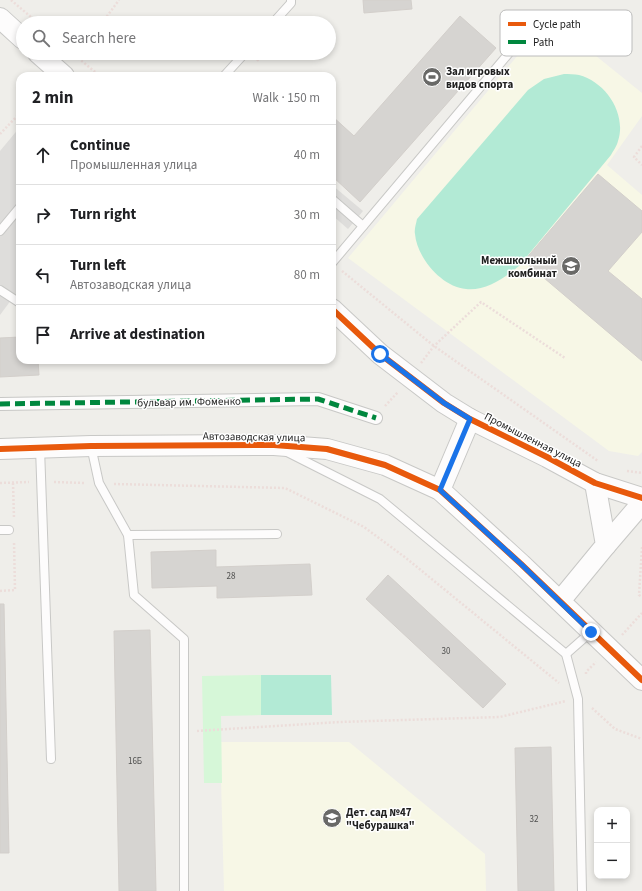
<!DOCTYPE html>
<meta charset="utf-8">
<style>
body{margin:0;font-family:"Source Sans 3",sans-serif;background:#f2f2f2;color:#202124}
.controls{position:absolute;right:12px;bottom:12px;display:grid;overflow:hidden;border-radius:8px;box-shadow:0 2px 6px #0003}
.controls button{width:36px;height:36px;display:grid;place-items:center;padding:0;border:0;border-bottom:1px solid #e0e0e0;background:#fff;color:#202124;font:20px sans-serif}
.stop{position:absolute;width:12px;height:12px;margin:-9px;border:3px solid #1a73e8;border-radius:50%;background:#fff}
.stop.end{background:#1a73e8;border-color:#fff;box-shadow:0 1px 4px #0008}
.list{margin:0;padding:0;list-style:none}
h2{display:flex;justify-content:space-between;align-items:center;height:52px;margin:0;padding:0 16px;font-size:17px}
h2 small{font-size:13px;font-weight:400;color:#757577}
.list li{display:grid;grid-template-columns:26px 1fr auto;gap:12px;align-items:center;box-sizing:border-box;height:60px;padding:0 16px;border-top:1px solid #e0e0e0}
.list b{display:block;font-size:15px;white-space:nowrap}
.list p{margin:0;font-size:13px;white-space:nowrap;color:#757577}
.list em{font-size:13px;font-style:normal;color:#757577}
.icon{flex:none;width:22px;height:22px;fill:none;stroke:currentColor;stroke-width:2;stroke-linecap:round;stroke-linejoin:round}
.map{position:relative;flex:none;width:642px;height:891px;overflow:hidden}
.search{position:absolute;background:#fff;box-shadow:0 2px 6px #0003;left:16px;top:16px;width:320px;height:44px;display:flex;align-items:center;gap:10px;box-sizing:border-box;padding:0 14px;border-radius:22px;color:#757577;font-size:15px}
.panel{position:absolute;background:#fff;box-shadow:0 2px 6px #0003;left:16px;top:72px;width:320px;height:292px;border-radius:12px}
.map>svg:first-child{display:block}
.residential{fill:#dedddb}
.education{fill:#f7f7e6}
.park{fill:#d6f7d8}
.pitch{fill:#b2ead5}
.building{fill:#d6d4d1;stroke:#d3cfcb}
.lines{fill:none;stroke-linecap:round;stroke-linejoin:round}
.service-casing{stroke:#c8c8c6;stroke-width:10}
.pedestrian-casing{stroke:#c8c8c6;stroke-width:14}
.tertiary-casing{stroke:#c8c8c6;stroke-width:22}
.path{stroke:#ecddda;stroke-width:2.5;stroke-dasharray:2 2;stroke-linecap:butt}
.service{stroke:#fdfcfc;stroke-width:8}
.pedestrian{stroke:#fdfcfc;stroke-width:12}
.tertiary{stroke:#fdfcfc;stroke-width:20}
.quiet{stroke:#00873e;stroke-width:5;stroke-dasharray:10 5;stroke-linecap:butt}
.cycleway-casing{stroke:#fff;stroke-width:8}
.cycleway{stroke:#e8590c;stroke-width:6}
.route{stroke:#1a73e8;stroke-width:5}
.labels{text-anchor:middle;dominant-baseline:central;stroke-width:3;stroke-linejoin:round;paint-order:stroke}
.number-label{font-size:9px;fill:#4e4e4d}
.poi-label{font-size:11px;font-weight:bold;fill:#212121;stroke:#fff;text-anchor:start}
.street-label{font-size:11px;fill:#212121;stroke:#fff}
.key{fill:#fff;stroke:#bcbcbc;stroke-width:1}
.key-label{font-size:11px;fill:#212121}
</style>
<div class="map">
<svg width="642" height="891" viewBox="0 0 642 891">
<rect width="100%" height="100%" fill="#efeeea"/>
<!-- residential -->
<g class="residential">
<polygon points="20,127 20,288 0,315 0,151"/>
<polygon points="332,185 363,211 348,229 332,215"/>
</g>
<!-- education -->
<g class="education">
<polygon points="549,18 642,93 642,116 607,165 642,195 642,452 638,456 609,451 348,258"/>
<polygon points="220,742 349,742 485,854 486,891 224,891"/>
</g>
<!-- park -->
<polygon class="park" points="261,675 261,715 221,716 222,783 204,783 202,676"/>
<!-- pitch -->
<g class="pitch">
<path d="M564,74C568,74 575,74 579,75C606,82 627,114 618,141C617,146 613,151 611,155L519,266C504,278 486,291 466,289C442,287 417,258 415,234C414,230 416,224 417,219L528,90L544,79Z"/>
<polygon points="261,675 331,675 332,715 261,715"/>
</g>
<!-- building -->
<g class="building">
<polygon points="363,0 411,0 412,9 364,13"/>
<polygon points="460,16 496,48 360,202 332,176 332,116 354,136"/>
<polygon points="598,174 642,211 642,232 608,271 642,299 642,361 524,261"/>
<polygon points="20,337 20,360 38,360 39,375 0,377 0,338"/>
<polygon points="216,550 216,567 310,564 312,595 217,598 217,586 152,588 151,552"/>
<polygon points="388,575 506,684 483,708 366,599"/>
<polygon points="0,604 4,604 9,853 0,853"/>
<polygon points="150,630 156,891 119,891 114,631"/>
<polygon points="551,747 554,891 518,891 515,748"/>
</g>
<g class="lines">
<!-- service casing -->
<g class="service-casing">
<g id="service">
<polyline points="273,23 291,3 291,0"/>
<polyline points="224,76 245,53"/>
<polyline points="332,199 363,226"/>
<polyline points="0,231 20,207"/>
<polyline points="332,263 509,53"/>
<polyline points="0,290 20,303"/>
<polyline points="91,446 99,483 128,535 134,595 184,639 184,891"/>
<polyline points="40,448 51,759"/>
<polyline points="287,452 380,499 566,654 578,699 582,891"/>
<polyline points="0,530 9,530"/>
<polyline points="128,535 277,534"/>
<polyline points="566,654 591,632"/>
</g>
</g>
<!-- pedestrian casing -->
<g class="pedestrian-casing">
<polyline id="pedestrian" points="0,404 318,399 376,418"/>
</g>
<!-- tertiary casing -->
<g class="tertiary-casing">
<g id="tertiary">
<polyline points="0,18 23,39"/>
<polyline points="38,53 64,76"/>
<polyline points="332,309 380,354 444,403 470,419 547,457 595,483 642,498"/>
<polyline points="0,449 91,446 274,445 327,449 385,465 440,490 521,564 642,680"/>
<polyline points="440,490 470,419"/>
<polyline points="606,545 642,503"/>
<polyline points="560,601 606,545 595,483"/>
</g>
</g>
<!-- path -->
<g class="path">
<polyline points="11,0 38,23"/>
<polyline points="102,23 119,0"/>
<polyline points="72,53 100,76"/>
<polyline points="77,58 80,53"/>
<polyline points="257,61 264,53"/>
<polyline points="0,134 20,113"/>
<polyline points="642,146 634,157 642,165"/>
<polyline points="342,271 434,346 598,461"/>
<polyline points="421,363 434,346 481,302 565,358"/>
<polyline points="385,406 398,392"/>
<polyline points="627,471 642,473"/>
<polyline points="54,482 85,483"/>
<polyline points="0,483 29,482"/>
<polyline points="13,483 14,518"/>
<polyline points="114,484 285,488 364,527 406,558 559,683"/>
<polyline points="642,547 639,595 642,597"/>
<polyline points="0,591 15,590 14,541"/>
<polyline points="622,635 642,613"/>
<polyline points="586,674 586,672 596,662"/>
<polyline points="592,708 615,729 642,739"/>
<polyline points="197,731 339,722 500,717 566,701"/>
</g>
<!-- service -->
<use href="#service" class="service"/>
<!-- pedestrian -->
<use href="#pedestrian" class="pedestrian"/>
<!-- tertiary -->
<use href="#tertiary" class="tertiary"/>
<!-- quiet -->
<polyline class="quiet" points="0,404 318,399 376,418"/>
<!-- cycleway casing -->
<g class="cycleway-casing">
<g id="cycleway">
<polyline points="332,309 380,354 444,403 470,419 547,457 595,483 642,498"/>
<polyline points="0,449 91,446 274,445 327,449 385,465 440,490 521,564 642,680"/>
</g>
</g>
<!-- cycleway -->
<use href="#cycleway" class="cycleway"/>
</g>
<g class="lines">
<!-- route -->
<polyline class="route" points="380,354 444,403 470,419 440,490 521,564 591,632"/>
</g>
<!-- icons -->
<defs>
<g id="stadium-disc" transform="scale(1)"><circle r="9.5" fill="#696967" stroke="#fff"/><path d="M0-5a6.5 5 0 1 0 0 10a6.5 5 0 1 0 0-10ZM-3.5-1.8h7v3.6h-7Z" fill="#fff"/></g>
<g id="school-disc" transform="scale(1)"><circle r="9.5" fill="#696967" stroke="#fff"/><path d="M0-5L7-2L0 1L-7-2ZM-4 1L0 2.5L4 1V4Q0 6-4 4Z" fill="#fff"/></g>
</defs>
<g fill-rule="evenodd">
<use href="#stadium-disc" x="432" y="77"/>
<use href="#school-disc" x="571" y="266"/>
<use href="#school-disc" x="332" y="818"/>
</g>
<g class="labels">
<!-- number labels -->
<g class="number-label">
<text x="231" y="576">28</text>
<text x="446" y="651">30</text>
<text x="135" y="761">16Б</text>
<text x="534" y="819">32</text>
</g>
<!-- poi labels -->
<g class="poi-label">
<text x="446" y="71">Зал игровых<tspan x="446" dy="13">видов спорта</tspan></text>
<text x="557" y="260" text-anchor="end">Межшкольный<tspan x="557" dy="13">комбинат</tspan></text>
<text x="346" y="812">Дет. сад №47<tspan x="346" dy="13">"Чебурашка"</tspan></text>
</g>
<!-- street labels -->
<g class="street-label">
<text transform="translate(189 402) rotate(-1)">бульвар им. Фоменко</text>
<text transform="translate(254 437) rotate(1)">Автозаводская улица</text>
<text transform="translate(533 440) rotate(27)">Промышленная улица</text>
</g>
</g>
<!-- legend -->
<rect x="500" y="10" width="132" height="46" rx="6" class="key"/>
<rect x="508" y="22" width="18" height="4" fill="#e8590c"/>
<rect x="508" y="40" width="18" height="4" fill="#00873e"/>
<g class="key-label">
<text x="533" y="28">Cycle path</text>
<text x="533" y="46">Path</text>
</g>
</svg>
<div class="controls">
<button>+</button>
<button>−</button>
</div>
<div class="stop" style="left:380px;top:354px"></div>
<div class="stop end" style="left:591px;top:632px"></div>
<div class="search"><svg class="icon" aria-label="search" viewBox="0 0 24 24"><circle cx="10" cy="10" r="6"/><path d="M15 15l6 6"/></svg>Search here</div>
<section class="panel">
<h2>2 min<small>Walk · 150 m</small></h2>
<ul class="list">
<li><svg class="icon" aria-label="ahead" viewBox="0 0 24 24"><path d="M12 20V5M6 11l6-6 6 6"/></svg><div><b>Continue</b><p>Промышленная улица</p></div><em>40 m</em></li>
<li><svg class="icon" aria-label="right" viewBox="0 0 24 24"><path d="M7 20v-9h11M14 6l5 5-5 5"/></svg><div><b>Turn right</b></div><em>30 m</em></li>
<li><svg class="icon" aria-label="left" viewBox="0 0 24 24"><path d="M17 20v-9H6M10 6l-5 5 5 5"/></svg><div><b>Turn left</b><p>Автозаводская улица</p></div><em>80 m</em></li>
<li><svg class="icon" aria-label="arrive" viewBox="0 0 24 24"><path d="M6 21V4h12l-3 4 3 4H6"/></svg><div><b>Arrive at destination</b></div></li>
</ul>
</section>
</div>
